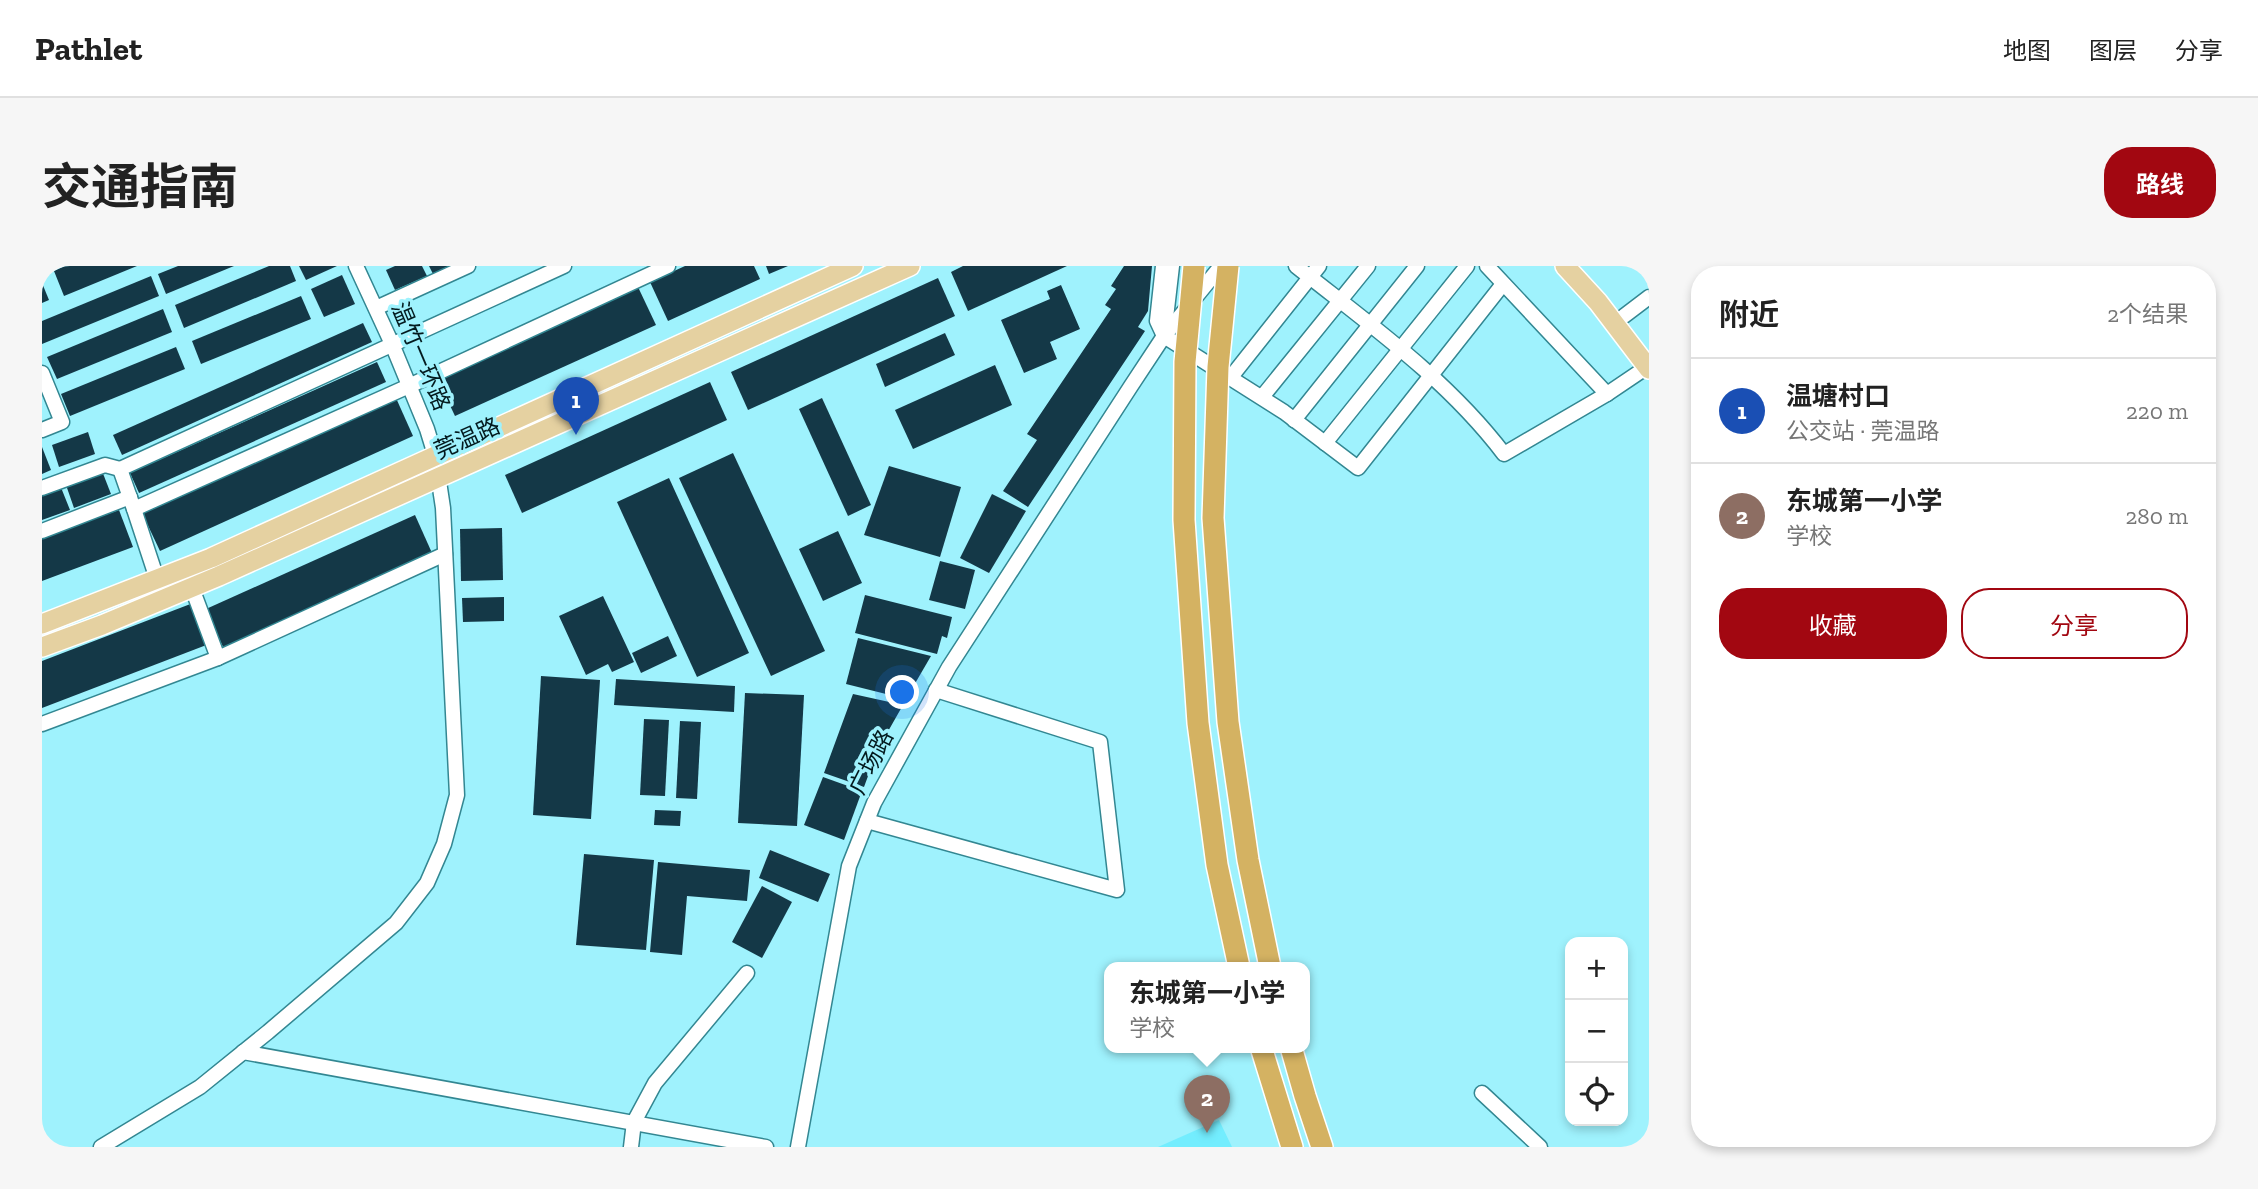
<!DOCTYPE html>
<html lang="zh">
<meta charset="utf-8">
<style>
body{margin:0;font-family:"Zilla Slab","Noto Sans SC",serif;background:#f6f6f6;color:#222}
.controls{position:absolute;right:21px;bottom:21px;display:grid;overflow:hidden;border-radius:14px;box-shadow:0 4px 10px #0003}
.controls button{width:63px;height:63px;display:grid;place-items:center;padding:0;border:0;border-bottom:2px solid #e0e0e0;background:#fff;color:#222;font:35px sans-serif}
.you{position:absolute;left:861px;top:427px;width:24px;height:24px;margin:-18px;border:5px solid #fff;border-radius:50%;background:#1a73e8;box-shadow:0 0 0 10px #1a73e833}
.badge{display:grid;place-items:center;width:46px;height:46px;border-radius:50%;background:#a20711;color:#fff;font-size:23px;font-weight:700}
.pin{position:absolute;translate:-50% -58px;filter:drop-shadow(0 2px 4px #0008)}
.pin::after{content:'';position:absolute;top:37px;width:24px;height:21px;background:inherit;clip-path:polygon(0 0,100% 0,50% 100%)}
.popup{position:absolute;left:1062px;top:696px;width:206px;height:91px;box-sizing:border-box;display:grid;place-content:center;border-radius:14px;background:#fff;filter:drop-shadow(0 2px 5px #0005);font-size:23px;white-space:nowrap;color:#767676}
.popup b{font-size:26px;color:#222}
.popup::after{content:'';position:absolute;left:50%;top:100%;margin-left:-14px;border:14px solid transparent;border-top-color:#fff}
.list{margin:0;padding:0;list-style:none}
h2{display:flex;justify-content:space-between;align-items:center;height:91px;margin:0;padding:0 28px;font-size:30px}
h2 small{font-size:23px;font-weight:400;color:#767676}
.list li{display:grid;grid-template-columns:46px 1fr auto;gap:21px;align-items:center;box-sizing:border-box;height:105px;padding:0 28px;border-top:2px solid #e0e0e0}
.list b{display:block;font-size:26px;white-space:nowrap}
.list p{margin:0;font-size:23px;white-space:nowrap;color:#767676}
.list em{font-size:23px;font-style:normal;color:#767676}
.actions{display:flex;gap:14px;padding:21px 28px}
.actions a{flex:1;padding:16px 0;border:2px solid #a20711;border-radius:28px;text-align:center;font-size:24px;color:#a20711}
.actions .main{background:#a20711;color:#fff}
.icon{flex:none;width:38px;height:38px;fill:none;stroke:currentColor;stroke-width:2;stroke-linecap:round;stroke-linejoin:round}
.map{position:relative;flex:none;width:1607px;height:881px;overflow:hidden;border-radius:28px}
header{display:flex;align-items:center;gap:42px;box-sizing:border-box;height:98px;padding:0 35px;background:#fff;border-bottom:2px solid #e0e0e0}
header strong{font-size:33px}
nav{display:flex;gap:38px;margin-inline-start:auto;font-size:24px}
.intro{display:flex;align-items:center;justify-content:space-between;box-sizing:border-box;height:168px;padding:0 42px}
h1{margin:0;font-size:49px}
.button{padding:18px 32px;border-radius:28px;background:#a20711;color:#fff;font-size:24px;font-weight:700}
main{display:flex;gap:42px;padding:0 42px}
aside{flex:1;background:#fff;border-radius:28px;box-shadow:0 4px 10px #0003}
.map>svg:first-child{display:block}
.built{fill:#73edfe}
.building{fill:#143847}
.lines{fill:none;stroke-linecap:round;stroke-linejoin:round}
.minor-casing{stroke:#338792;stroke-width:17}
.major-casing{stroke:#fff;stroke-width:22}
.highway-casing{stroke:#fff;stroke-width:24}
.minor{stroke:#fff;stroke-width:14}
.major{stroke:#e5d1a1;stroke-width:19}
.highway{stroke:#d4b262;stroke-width:21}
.highway-bridge-casing{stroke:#fff;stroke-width:24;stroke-linecap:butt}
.highway-bridge{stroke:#d4b262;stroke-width:21}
.labels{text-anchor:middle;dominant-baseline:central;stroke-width:7;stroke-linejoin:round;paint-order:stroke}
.street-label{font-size:23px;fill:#031a1e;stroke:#9ff2fd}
</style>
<header>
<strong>Pathlet</strong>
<nav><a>地图</a><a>图层</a><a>分享</a></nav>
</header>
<div class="intro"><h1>交通指南</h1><a class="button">路线</a></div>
<main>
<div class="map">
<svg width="1607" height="881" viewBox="0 0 1607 881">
<rect width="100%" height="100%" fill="#9ff2fd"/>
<!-- built -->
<polygon class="built" points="1177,854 1190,881 1116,881"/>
<!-- building -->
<g class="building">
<polygon points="23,0 95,0 22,30 12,5"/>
<polygon points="136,0 192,0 124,28 116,8"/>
<polygon points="227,0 248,0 254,15 142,62 133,39"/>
<polygon points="257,0 295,0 264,14"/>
<polygon points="353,0 380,0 385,10 353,24 344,4"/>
<polygon points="387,0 409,0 391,8"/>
<polygon points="643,0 712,0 718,13 626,55 608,16"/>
<polygon points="724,0 746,0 727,8"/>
<polygon points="921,0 1025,0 926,45 909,6"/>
<polygon points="1082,0 1110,0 1106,45 1096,61 1103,65 986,241 961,225 995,174 985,168 1069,43 1063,39 1074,23 1069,20"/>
<polygon points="300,9 313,38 282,51 269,23"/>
<polygon points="109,10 117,30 0,78 0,55"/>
<polygon points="896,12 913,50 706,144 689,106"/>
<polygon points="0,17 7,34 0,37"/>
<polygon points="1019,19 1038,63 1008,76 1015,93 982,107 959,54 1008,33 1005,25"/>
<polygon points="596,21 614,59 413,150 395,112"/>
<polygon points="259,30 269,53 159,98 150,75"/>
<polygon points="121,43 130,66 15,113 5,91"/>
<polygon points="321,57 330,76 80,189 71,169"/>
<polygon points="903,67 913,89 843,121 834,98"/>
<polygon points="134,81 143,103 28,150 19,128"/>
<polygon points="335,96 344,116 97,227 88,207"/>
<polygon points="953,99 970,139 871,183 853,144"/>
<polygon points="668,116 685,154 480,247 463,209"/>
<polygon points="354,132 371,170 118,285 100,247"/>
<polygon points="780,132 829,239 806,250 757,143"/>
<polygon points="46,166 53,188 17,201 10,179"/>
<polygon points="0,181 9,204 0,208"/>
<polygon points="691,187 783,385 729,410 637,212"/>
<polygon points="847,200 919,221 898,291 822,269"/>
<polygon points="60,205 69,228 32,242 24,219"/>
<polygon points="627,212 707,387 655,411 575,236"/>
<polygon points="18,219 28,244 0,254 0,226"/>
<polygon points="950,228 984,245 947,307 918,292"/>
<polygon points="77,244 91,281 0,315 0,272"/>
<polygon points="373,249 390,287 181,381 164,343"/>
<polygon points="460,262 461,314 419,315 418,263"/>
<polygon points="796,265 820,317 781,335 757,283"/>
<polygon points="898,295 933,304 923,343 887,334"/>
<polygon points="823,329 910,351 905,372 900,370 895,388 813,367"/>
<polygon points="561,330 592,396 570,406 566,398 544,409 517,350"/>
<polygon points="462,331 462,355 421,356 420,332"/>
<polygon points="151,337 167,378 0,442 0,395"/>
<polygon points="626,370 635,390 599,407 590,387"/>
<polygon points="816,372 889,390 864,433 804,418"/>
<polygon points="499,410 558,414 549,553 491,549"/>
<polygon points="574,413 693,420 692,446 572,439"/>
<polygon points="703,427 762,429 755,560 696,557"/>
<polygon points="811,428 861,439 836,483 822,521 782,507"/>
<polygon points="602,453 627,454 623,530 598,529"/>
<polygon points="638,455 659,456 655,533 634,532"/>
<polygon points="781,511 820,525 802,574 762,559"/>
<polygon points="613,544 639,545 638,560 612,559"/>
<polygon points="728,584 788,608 776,636 717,612"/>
<polygon points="542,588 612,594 604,684 534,679"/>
<polygon points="616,596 708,604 705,635 645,630 640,689 608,686"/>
<polygon points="720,620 750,636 720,692 690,676"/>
</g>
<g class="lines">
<!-- minor casing -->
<g class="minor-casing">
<g id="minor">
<polyline points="522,0 78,203 92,243 367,120 626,0"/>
<polyline points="1121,0 1115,55 1122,70"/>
<path d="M1254,0C1328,59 1404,112 1462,188L1565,128L1605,101"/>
<polyline points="1445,0 1565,128"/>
<polyline points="334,42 426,0"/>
<polyline points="1582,50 1607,31"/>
<polyline points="1122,69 1130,0"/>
<polyline points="1122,70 1242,146 1316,202 1461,18"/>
<polyline points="0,107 20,156 0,164"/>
<polyline points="1189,111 1277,0"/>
<polyline points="1220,131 1326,0"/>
<polyline points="1252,154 1375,0"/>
<polyline points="1283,177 1425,0"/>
<polyline points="0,222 63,199 78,203"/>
<polyline points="92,243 115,313"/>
<polyline points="0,265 88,231"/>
<polyline points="150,322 176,392"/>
<polyline points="0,458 176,392 403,288"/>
<polyline points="825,555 1075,624 1058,476 894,424"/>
<polyline points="201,786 724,881"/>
<polyline points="1440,827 1498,881"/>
<polyline points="59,881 158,821 226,766 354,657 385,617 402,578 415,529 401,242 393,189 385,163 350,78 314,0"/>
<polyline points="589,881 592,856 613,817 705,707"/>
<polyline points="756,881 807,600 832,537 907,401 1089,120 1122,70 1179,0"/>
</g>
</g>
<!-- major casing -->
<g class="major-casing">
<g id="major">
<polyline points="1523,0 1556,36 1607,103"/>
<polyline points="0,358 169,292 811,0"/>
<polyline points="0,381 60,359 177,310 868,0"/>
</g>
</g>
<!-- highway casing -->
<g class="highway-casing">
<g id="highway">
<polyline points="1219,781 1250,881"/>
<polyline points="1249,781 1263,830 1280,881"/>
</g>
</g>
<!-- minor -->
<use href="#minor" class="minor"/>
<!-- major -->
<use href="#major" class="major"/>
<!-- highway -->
<use href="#highway" class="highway"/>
<!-- highway-bridge casing -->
<g class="highway-bridge-casing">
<g id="highway-bridge">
<polyline points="1152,0 1143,96 1142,254 1156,457 1175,599 1197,701"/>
<polyline points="1186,0 1176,101 1171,252 1186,456 1206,594 1228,701"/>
</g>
</g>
<!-- highway-bridge -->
<use href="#highway-bridge" class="highway-bridge"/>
</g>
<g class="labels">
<!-- street labels -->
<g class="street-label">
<text transform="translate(379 90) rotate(67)">温竹一环路</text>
<text transform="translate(425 172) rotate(-24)">莞温路</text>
<text transform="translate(829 496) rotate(-63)">广场路</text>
</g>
</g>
</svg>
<div class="controls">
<button>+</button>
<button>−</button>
<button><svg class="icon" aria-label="locate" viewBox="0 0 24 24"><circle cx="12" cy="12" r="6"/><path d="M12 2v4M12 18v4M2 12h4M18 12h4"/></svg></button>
</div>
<div class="you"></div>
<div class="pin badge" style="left:534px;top:169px;background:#1a4fb4">1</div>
<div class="pin badge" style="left:1165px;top:867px;background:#8d6e63">2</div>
<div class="popup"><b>东城第一小学</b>学校</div>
</div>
<aside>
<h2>附近<small>2个结果</small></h2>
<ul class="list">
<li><span class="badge" style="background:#1a4fb4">1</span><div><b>温塘村口</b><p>公交站 · 莞温路</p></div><em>220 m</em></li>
<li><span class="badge" style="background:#8d6e63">2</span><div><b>东城第一小学</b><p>学校</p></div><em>280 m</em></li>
</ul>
<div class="actions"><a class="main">收藏</a><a>分享</a></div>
</aside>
</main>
